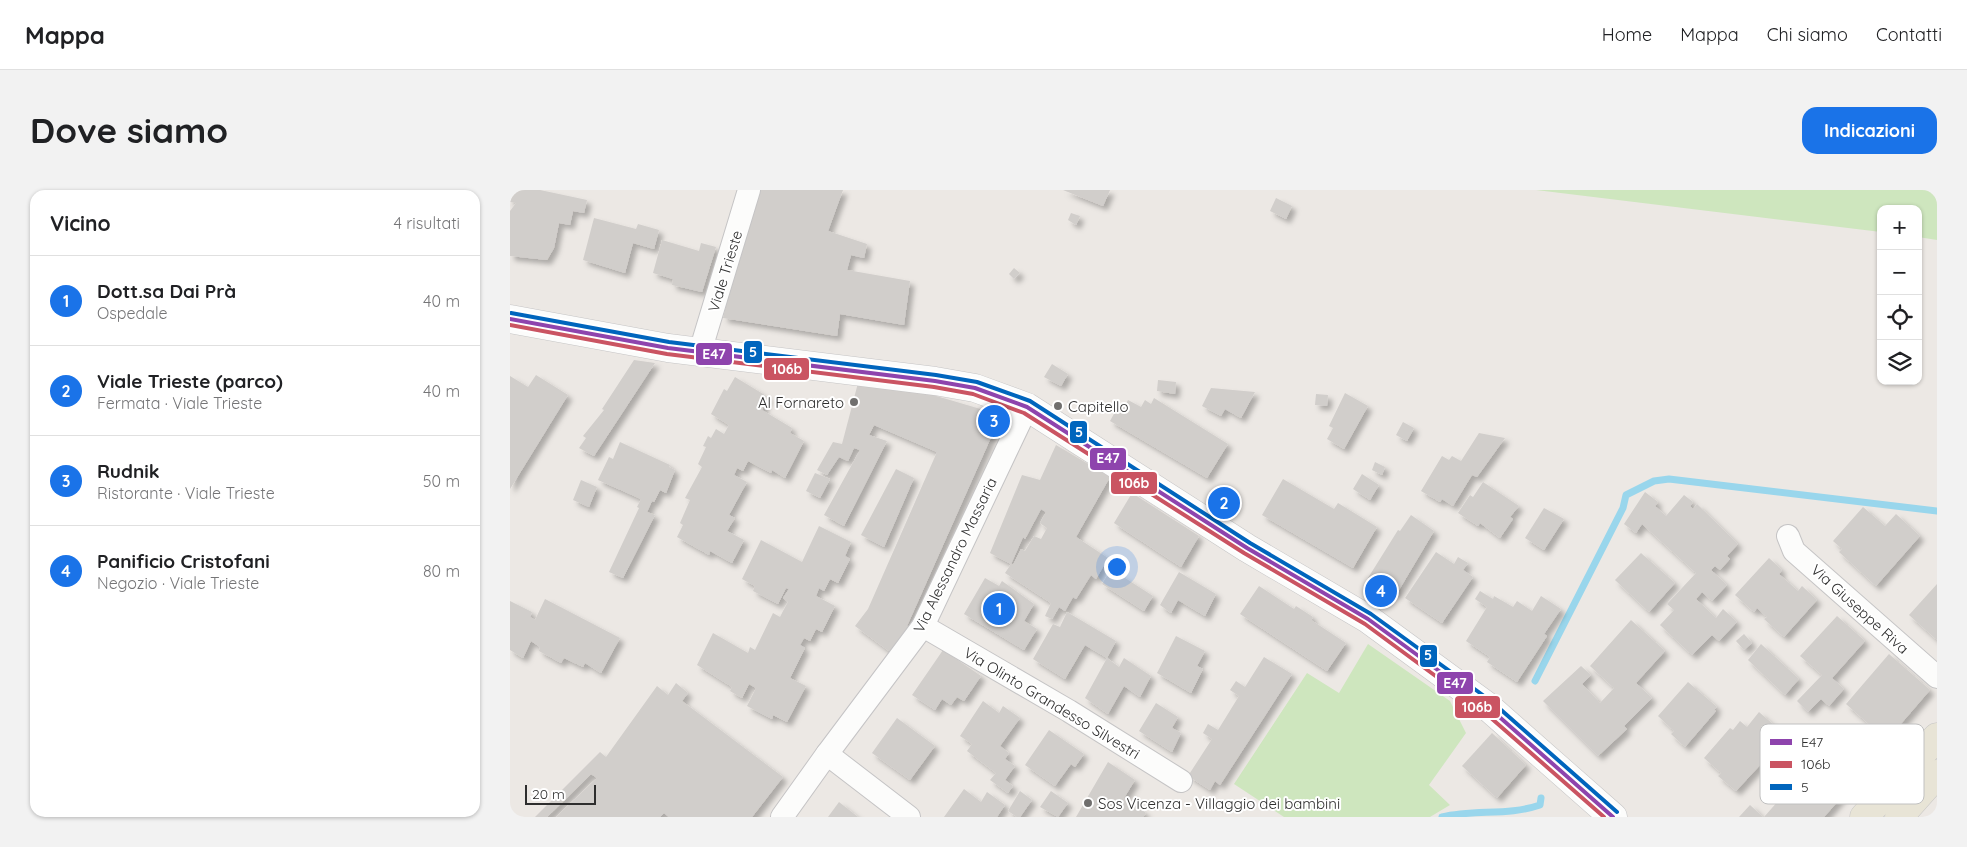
<!DOCTYPE html>
<html lang="it">
<meta charset="utf-8">
<style>
body{margin:0;font-family:Quicksand,sans-serif;background:#f2f2f2;color:#202124}
.controls{position:absolute;right:15px;top:15px;display:grid;overflow:hidden;border-radius:10px;box-shadow:0 1px 4px #0004}
.controls button{width:45px;height:45px;display:grid;place-items:center;padding:0;border:0;border-bottom:1px solid #e0e0e0;background:#fff;color:#202124;font:25px sans-serif}
.scale{position:absolute;left:15px;bottom:12px;width:71px;box-sizing:border-box;padding-left:5px;border:2px solid #2e2e2e;border-top:0;font-size:14px;line-height:18px;white-space:nowrap;color:#2e2e2e;-webkit-text-stroke:4px #fff;paint-order:stroke}
.you{position:absolute;left:606px;top:376px;width:18px;height:18px;margin:-12px;border:4px solid #fff;border-radius:50%;background:#1a73e8;box-shadow:0 0 0 8px #1a73e833}
.badge{display:grid;place-items:center;width:32px;height:32px;border-radius:50%;background:#1a73e8;color:#fff;font-size:16px;font-weight:700}
.pin{position:absolute;translate:-50% -50%;border:2px solid #fff;box-shadow:0 1px 5px #0006}
.list{margin:0;padding:0;list-style:none}
h2{display:flex;justify-content:space-between;align-items:center;height:65px;margin:0;padding:0 20px;font-size:21px}
h2 small{font-size:16px;font-weight:400;color:#757577}
.list li{display:grid;grid-template-columns:32px 1fr auto;gap:15px;align-items:center;box-sizing:border-box;height:90px;padding:0 20px;border-top:1px solid #e0e0e0}
.list b{display:block;font-size:19px;white-space:nowrap}
.list p{margin:0;font-size:16px;white-space:nowrap;color:#757577}
.list em{font-size:16px;font-style:normal;color:#757577}
.icon{flex:none;width:28px;height:28px;fill:none;stroke:currentColor;stroke-width:2;stroke-linecap:round;stroke-linejoin:round}
.map{position:relative;flex:none;width:1427px;height:627px;overflow:hidden;border-radius:15px}
header{display:flex;align-items:center;gap:30px;box-sizing:border-box;height:70px;padding:0 25px;background:#fff;border-bottom:1px solid #e0e0e0}
header strong{font-size:24px}
nav{display:flex;gap:28px;margin-inline-start:auto;font-size:18px}
.intro{display:flex;align-items:center;justify-content:space-between;box-sizing:border-box;height:120px;padding:0 30px}
h1{margin:0;font-size:35px}
.button{padding:12px 22px;border-radius:15px;background:#1a73e8;color:#fff;font-size:18px;font-weight:700}
main{display:flex;gap:30px;padding:0 30px}
aside{flex:1;background:#fff;border-radius:15px;box-shadow:0 1px 4px #0004}
.map>svg:first-child{display:block}
.green{fill:#cee6be}
.lines{fill:none;stroke-linecap:round;stroke-linejoin:round}
.stream{stroke:#99d6ec;stroke-width:7}
.building{fill:#d1cecb;filter:url(#shadow)}
.minor-casing{stroke:#c5c4c5;stroke-width:24}
.secondary-casing{stroke:#c5c4c5;stroke-width:29}
.primary-casing{stroke:#c6c5c4;stroke-width:29}
.minor{stroke:#fcfcfb;stroke-width:22}
.secondary{stroke:#fcfcfb;stroke-width:28}
.primary{stroke:#e8e4d6;stroke-width:28}
.bus-1-casing{stroke:#fff;stroke-width:8}
.bus-2-casing{stroke:#fff;stroke-width:8}
.bus-3-casing{stroke:#fff;stroke-width:8}
.bus-1{stroke:#8e44ad;stroke-width:4}
.bus-2{stroke:#ca5462;stroke-width:4}
.bus-3{stroke:#0065bd;stroke-width:4}
.poi-dot{fill:#706f6e;stroke:#fff;stroke-width:2}
.labels{text-anchor:middle;dominant-baseline:central;stroke-width:4;stroke-linejoin:round;paint-order:stroke}
.street-label{font-size:15px;fill:#2e2e2e;stroke:#fff}
.poi-label{font-size:15px;fill:#2e2e2e;stroke:#fff;text-anchor:start}
.key{fill:#fff;stroke:#c0c0c0;stroke-width:1}
.key-label{font-size:14px;fill:#2e2e2e}
.line-badge{stroke:#fff;stroke-width:2}
.badge-label{font-size:14px;text-anchor:middle;font-weight:bold;fill:#fff}
</style>
<header>
<strong>Mappa</strong>
<nav><a>Home</a><a>Mappa</a><a>Chi siamo</a><a>Contatti</a></nav>
</header>
<div class="intro"><h1>Dove siamo</h1><a class="button">Indicazioni</a></div>
<main>
<aside>
<h2>Vicino<small>4 risultati</small></h2>
<ul class="list">
<li><span class="badge">1</span><div><b>Dott.sa Dai Prà</b><p>Ospedale</p></div><em>40 m</em></li>
<li><span class="badge">2</span><div><b>Viale Trieste (parco)</b><p>Fermata · Viale Trieste</p></div><em>40 m</em></li>
<li><span class="badge">3</span><div><b>Rudnik</b><p>Ristorante · Viale Trieste</p></div><em>50 m</em></li>
<li><span class="badge">4</span><div><b>Panificio Cristofani</b><p>Negozio · Viale Trieste</p></div><em>80 m</em></li>
</ul>
</aside>
<div class="map">
<svg width="1427" height="627" viewBox="0 0 1427 627">
<defs>
<filter id="shadow"><feDropShadow dx="4.5" dy="4.5" stdDeviation="2.5" flood-color="#0004"/></filter>
</defs>
<rect width="100%" height="100%" fill="#ece8e4"/>
<!-- green -->
<g class="green">
<polygon points="1026,0 1427,0 1427,50 1408,47 1408,19 1371,19 1371,42"/>
<polygon points="858,454 940,511 956,543 919,595 940,615 920,627 774,627 724,594 797,483 829,503"/>
</g>
<g class="lines">
<!-- stream -->
<g class="stream">
<polyline points="1025,491 1113,318 1116,305 1144,291 1159,289 1427,321"/>
<path d="M932,627C964,619 998,626 1030,615L1031,608"/>
</g>
</g>
<!-- building -->
<g class="building">
<polygon points="0,0 30,0 77,10 74,23 63,21 60,35 49,33 44,58 37,70 0,66 0,21 6,13 0,12"/>
<polygon points="250,0 333,0 318,41 357,54 354,68 341,65 337,80 400,91 394,135 330,124 327,146 213,128 233,45"/>
<polygon points="553,0 600,0 593,16"/>
<polygon points="766,8 782,16 776,29 760,21"/>
<polygon points="561,23 570,26 566,35 558,30"/>
<polygon points="84,28 126,39 128,34 149,40 144,59 123,53 115,83 73,70"/>
<polygon points="152,50 189,61 191,53 206,57 192,102 162,95 163,89 143,83"/>
<polygon points="504,78 510,83 504,89 499,84"/>
<polygon points="124,170 145,173 84,266 69,258 76,248 73,246 94,220 92,219"/>
<polygon points="542,174 558,184 551,196 534,187"/>
<polygon points="26,185 58,205 0,299 0,186 18,197"/>
<polygon points="225,187 258,207 252,220 282,238 280,243 294,251 275,288 262,280 261,283 238,271 233,281 227,278 224,285 237,292 219,325 225,328 217,341 234,350 222,373 200,361 199,365 167,347 173,335 170,333 180,310 175,308 192,277 188,274 196,257 193,256 198,246 201,248 206,239 214,244 219,235 201,224 214,199 217,201"/>
<polygon points="648,190 666,192 665,204 647,201"/>
<polygon points="348,193 416,203 491,225 397,436 403,438 383,464 345,436 358,419 427,262 364,235 359,245 377,251 334,336 314,325 350,260 344,258 338,271 329,267 317,285 307,280 323,252 332,254"/>
<polygon points="701,198 745,202 731,228 715,219 711,226 692,216"/>
<polygon points="835,203 858,216 834,259 817,249 823,238 819,236"/>
<polygon points="806,204 818,205 817,216 805,215"/>
<polygon points="644,208 718,254 697,288 600,231 610,213 615,216 618,210 631,217 635,210 641,214"/>
<polygon points="893,232 904,238 897,251 886,245"/>
<polygon points="969,243 995,248 967,287 962,285 943,316 932,309 930,312 911,301 932,266 939,270 942,266 951,271"/>
<polygon points="110,252 160,275 159,277 165,280 156,303 150,300 144,312 142,311 137,322 145,325 113,388 99,382 129,318 127,317 131,309 88,290 99,267 103,269"/>
<polygon points="546,255 600,287 566,347 598,368 586,389 581,385 566,409 563,407 555,421 549,417 542,429 535,426 541,413 495,383 501,374 503,375 511,359 515,361 524,346 531,349 537,338 530,333 536,322 531,319 515,349 513,347 501,374 480,363 512,285 530,290"/>
<polygon points="865,272 875,277 872,285 862,280"/>
<polygon points="386,279 404,288 374,357 351,345"/>
<polygon points="305,283 320,289 310,308 296,301"/>
<polygon points="852,284 869,295 860,310 843,299"/>
<polygon points="773,289 824,319 828,313 867,337 843,378 752,325"/>
<polygon points="71,290 87,297 79,317 63,310"/>
<polygon points="973,292 1009,316 1000,327 1003,329 990,348 970,333 968,336 948,323 960,305 963,307"/>
<polygon points="1135,302 1148,312 1145,316 1156,326 1174,305 1183,312 1180,316 1183,319 1187,314 1228,354 1217,366 1220,369 1210,380 1205,376 1201,380 1217,395 1202,411 1192,402 1186,409 1206,428 1213,419 1227,432 1209,451 1202,445 1182,465 1150,435 1164,420 1157,414 1186,383 1132,334 1126,343 1114,334"/>
<polygon points="622,303 689,346 671,377 604,333"/>
<polygon points="1353,317 1375,336 1386,324 1410,346 1366,396 1329,362 1332,359 1323,351"/>
<polygon points="1034,318 1054,329 1034,360 1015,348"/>
<polygon points="901,325 924,341 886,405 858,388 888,340 890,341"/>
<polygon points="309,336 341,352 335,366 340,369 328,393 320,389 314,401 309,398 306,406 325,416 312,442 306,439 300,451 294,448 290,455 295,458 280,488 296,496 277,532 263,525 262,529 237,516 246,498 239,494 232,508 220,501 222,497 187,475 203,443 238,463 240,457 245,460 263,423 270,427 273,421 278,412 273,408 279,399 276,398 268,414 243,401 245,396 232,389 251,350 292,372"/>
<polygon points="926,362 944,374 948,367 958,373 953,380 963,387 932,433 895,408"/>
<polygon points="1131,363 1165,393 1139,422 1105,390"/>
<polygon points="1259,368 1272,380 1269,384 1288,401 1292,396 1307,410 1274,447 1254,429 1257,427 1247,418 1244,422 1225,405"/>
<polygon points="601,379 643,406 634,421 592,394"/>
<polygon points="669,382 706,404 695,426 668,410 661,423 650,415"/>
<polygon points="475,388 489,396 492,391 524,414 514,431 527,439 514,460 454,424"/>
<polygon points="1427,394 1427,450 1399,425"/>
<polygon points="749,396 784,419 786,416 803,427 801,430 836,453 817,481 730,424"/>
<polygon points="970,401 983,409 984,406 1003,417 1007,411 1022,421 1031,406 1051,419 1034,444 1037,446 1007,492 977,472 980,467 956,451 977,417 965,409"/>
<polygon points="35,409 110,448 91,483 75,473 73,477 54,468 51,473 29,461 30,457 21,451 13,468 0,460 0,411 22,422 20,427 25,430"/>
<polygon points="557,422 606,451 597,468 575,455 555,489 523,469 543,434 550,437"/>
<polygon points="1327,426 1355,451 1322,488 1334,499 1319,516 1311,509 1298,522 1287,511 1312,485 1290,466"/>
<polygon points="1121,430 1155,461 1126,493 1142,508 1114,536 1117,539 1088,566 1033,511 1071,476 1081,485 1072,494 1090,513 1104,498 1080,476"/>
<polygon points="1234,444 1242,453 1234,460 1226,451"/>
<polygon points="666,446 695,461 687,476 693,479 681,503 647,483"/>
<polygon points="1251,454 1289,489 1275,505 1238,470"/>
<polygon points="433,460 471,486 454,511 447,507 441,515 432,509 425,520 402,505"/>
<polygon points="1379,464 1420,500 1377,550 1336,514"/>
<polygon points="754,467 782,484 710,595 705,591 700,600 678,586 702,549 693,543 698,534 708,540 729,506 720,500 726,491 735,497"/>
<polygon points="597,468 609,477 614,468 641,486 630,507 614,496 598,524 575,508"/>
<polygon points="1178,492 1207,517 1204,520 1206,521 1175,557 1161,544 1164,541 1148,526"/>
<polygon points="166,493 178,503 172,511 273,587 242,627 159,627 154,623 150,627 46,627 87,588 81,584 37,627 25,627 90,562 96,567 147,496 158,505"/>
<polygon points="473,511 489,523 493,516 510,528 490,556 499,563 495,569 505,576 495,590 503,596 498,603 480,590 486,583 457,561 462,554 450,546"/>
<polygon points="646,513 668,527 662,538 671,543 662,562 629,541"/>
<polygon points="1249,522 1273,543 1261,558 1264,560 1226,601 1208,586 1211,583 1194,568 1220,538 1223,540 1230,531 1237,537"/>
<polygon points="387,528 425,556 400,590 362,563"/>
<polygon points="539,540 574,564 565,577 561,574 545,596 515,575"/>
<polygon points="982,543 1016,575 987,608 952,576"/>
<polygon points="1302,554 1345,592 1314,627 1254,627 1284,593 1274,585"/>
<polygon points="598,572 625,590 614,608 636,623 633,627 566,627"/>
<polygon points="454,599 471,612 477,602 495,615 487,627 434,627"/>
<polygon points="510,601 522,610 510,627 507,627 498,621"/>
<polygon points="541,601 558,613 548,627 530,617"/>
<polygon points="329,612 348,627 318,627"/>
<polygon points="1240,615 1253,627 1229,627"/>
</g>
<g class="lines">
<!-- minor casing -->
<g class="minor-casing">
<g id="minor">
<polyline points="190,162 239,0"/>
<polyline points="1278,346 1284,361 1427,487"/>
<polyline points="413,436 559,521 671,591"/>
<polyline points="317,564 399,627"/>
<polyline points="272,627 317,564 413,436 517,217"/>
</g>
</g>
<!-- secondary casing -->
<g class="secondary-casing">
<polyline id="secondary" points="0,129 158,158 425,191 465,198 517,217 737,358 858,429 977,516 1103,627"/>
</g>
<!-- primary casing -->
<g class="primary-casing">
<g id="primary">
<polyline points="1354,627 1427,547"/>
<polyline points="1389,627 1427,584"/>
</g>
</g>
<!-- minor -->
<use href="#minor" class="minor"/>
<!-- secondary -->
<use href="#secondary" class="secondary"/>
<!-- primary -->
<use href="#primary" class="primary"/>
<!-- bus-1 casing -->
<g class="bus-1-casing">
<polyline id="bus-1" points="0,129 158,158 425,191 465,198 517,217 737,358 858,429 977,516 1103,627"/>
</g>
<!-- bus-2 casing -->
<g class="bus-2-casing">
<polyline id="bus-2" points="0,135 157,164 424,197 463,204 514,223 734,363 855,434 973,521 1094,627"/>
</g>
<!-- bus-3 casing -->
<g class="bus-3-casing">
<polyline id="bus-3" points="1,123 159,152 426,185 467,192 520,211 740,353 861,424 981,511 1107,622"/>
</g>
<!-- bus-1 -->
<use href="#bus-1" class="bus-1"/>
<!-- bus-2 -->
<use href="#bus-2" class="bus-2"/>
<!-- bus-3 -->
<use href="#bus-3" class="bus-3"/>
</g>
<!-- markers -->
<g class="poi-dot">
<circle cx="344" cy="212" r="5"/>
<circle cx="548" cy="216" r="5"/>
<circle cx="578" cy="613" r="5"/>
</g>
<g class="labels">
<!-- street labels -->
<g class="street-label">
<text transform="translate(215 81) rotate(-73)">Viale Trieste</text>
<text transform="translate(445 365) rotate(-64)">Via Alessandro Massaria</text>
<text transform="translate(1350 419) rotate(42)">Via Giuseppe Riva</text>
<text transform="translate(542 513) rotate(31)">Via Olinto Grandesso Silvestri</text>
</g>
<!-- poi labels -->
<g class="poi-label">
<text x="334" y="212" text-anchor="end">Al Fornareto</text>
<text x="558" y="216">Capitello</text>
<text x="588" y="613">Sos Vicenza - Villaggio dei bambini</text>
</g>
</g>
<!-- legend -->
<rect x="1250" y="534" width="164" height="80" rx="8" class="key"/>
<rect x="1260" y="549" width="22" height="6" fill="#8e44ad"/>
<rect x="1260" y="571" width="22" height="7" fill="#ca5462"/>
<rect x="1260" y="594" width="22" height="6" fill="#0065bd"/>
<g class="key-label">
<text x="1291" y="557">E47</text>
<text x="1291" y="579">106b</text>
<text x="1291" y="602">5</text>
</g>
<g class="line-badge">
<rect x="233" y="150" width="20" height="24" rx="5" fill="#0065bd"/>
<rect x="185" y="152" width="38" height="24" rx="5" fill="#8e44ad"/>
<rect x="253" y="167" width="47" height="24" rx="5" fill="#ca5462"/>
<rect x="559" y="230" width="19" height="24" rx="5" fill="#0065bd"/>
<rect x="579" y="257" width="38" height="24" rx="5" fill="#8e44ad"/>
<rect x="600" y="281" width="48" height="24" rx="5" fill="#ca5462"/>
<rect x="909" y="454" width="19" height="24" rx="5" fill="#0065bd"/>
<rect x="926" y="481" width="38" height="24" rx="5" fill="#8e44ad"/>
<rect x="944" y="505" width="47" height="24" rx="5" fill="#ca5462"/>
</g>
<g class="badge-label">
<text x="243" y="167">5</text>
<text x="204" y="169">E47</text>
<text x="277" y="184">106b</text>
<text x="569" y="247">5</text>
<text x="598" y="273">E47</text>
<text x="624" y="298">106b</text>
<text x="918" y="470">5</text>
<text x="945" y="498">E47</text>
<text x="967" y="522">106b</text>
</g>
</svg>
<div class="controls">
<button>+</button>
<button>−</button>
<button><svg class="icon" aria-label="locate" viewBox="0 0 24 24"><circle cx="12" cy="12" r="6"/><path d="M12 2v4M12 18v4M2 12h4M18 12h4"/></svg></button>
<button><svg class="icon" aria-label="layers" viewBox="0 0 24 24"><path d="M12 4l9 5-9 5-9-5zM3 14l9 5 9-5"/></svg></button>
</div>
<div class="scale">20 m</div>
<div class="you"></div>
<div class="pin badge" style="left:489px;top:419px">1</div>
<div class="pin badge" style="left:714px;top:313px">2</div>
<div class="pin badge" style="left:484px;top:231px">3</div>
<div class="pin badge" style="left:871px;top:401px">4</div>
</div>
</main>
